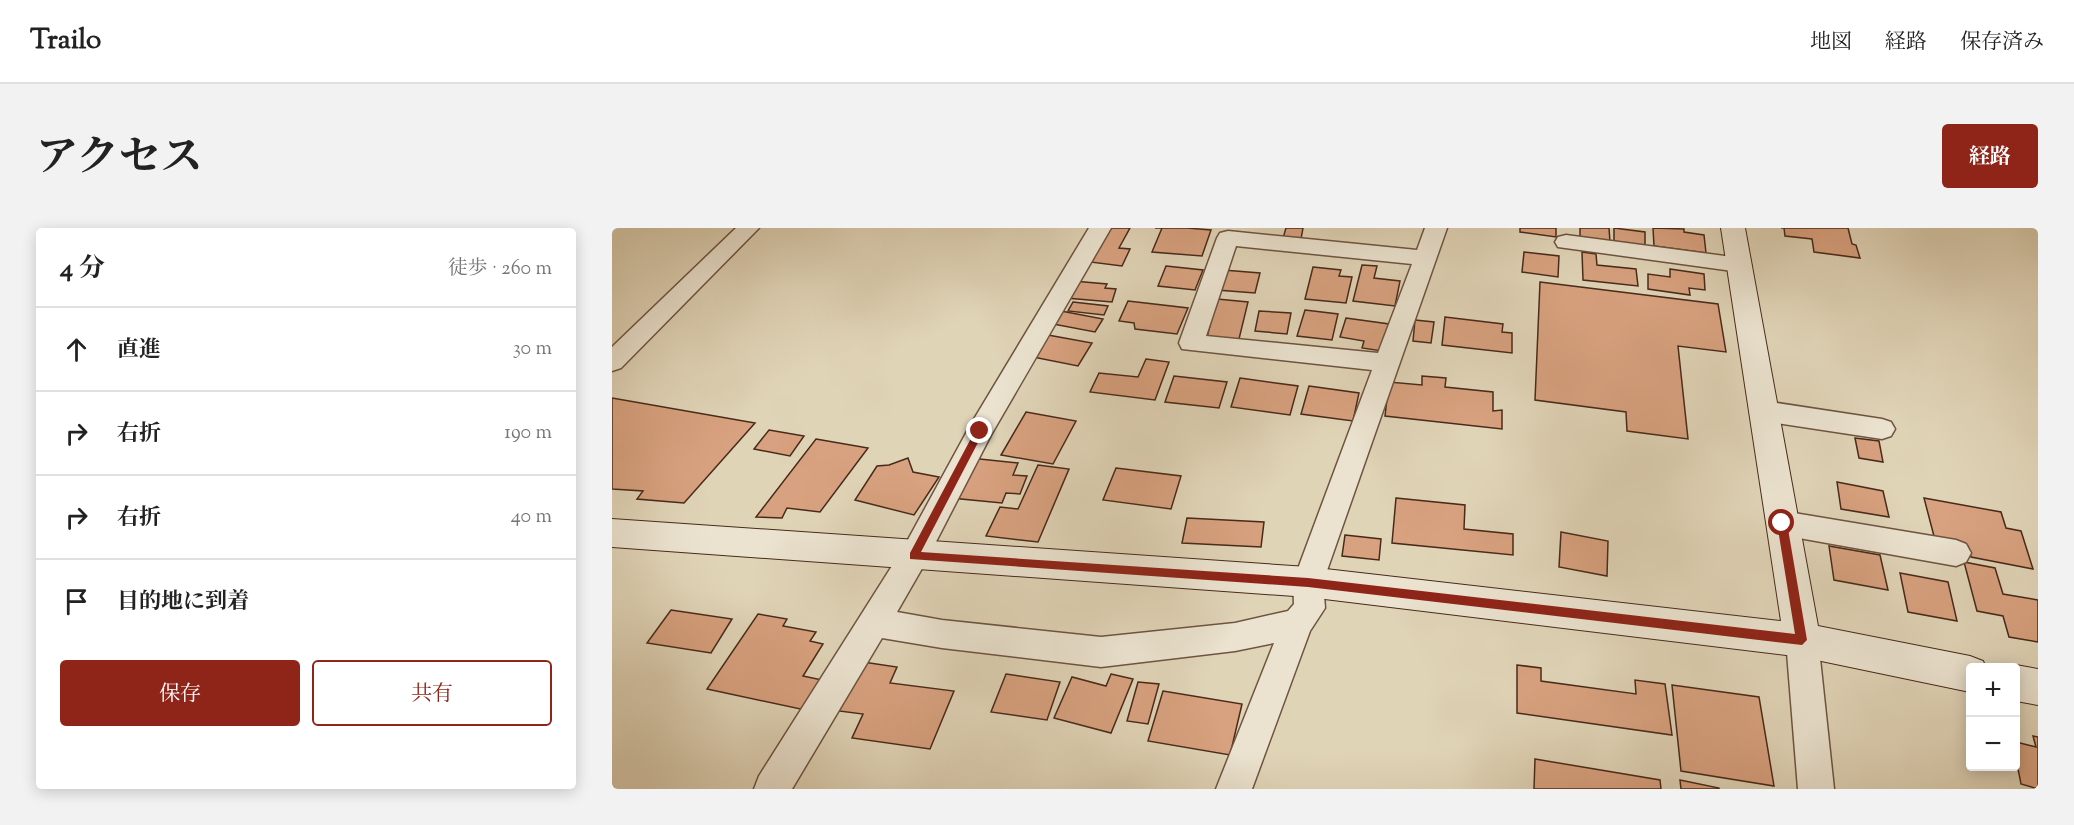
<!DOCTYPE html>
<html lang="ja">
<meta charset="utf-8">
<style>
body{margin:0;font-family:"Sorts Mill Goudy","Noto Serif JP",serif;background:#f2f2f2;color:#222}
.controls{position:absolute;right:18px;bottom:18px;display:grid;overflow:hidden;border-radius:6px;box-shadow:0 3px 15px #0003}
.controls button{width:54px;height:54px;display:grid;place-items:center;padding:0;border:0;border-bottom:2px solid #e0e0e0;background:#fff;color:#222;font:30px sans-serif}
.stop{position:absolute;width:18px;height:18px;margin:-14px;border:4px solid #8f2418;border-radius:50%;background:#fff}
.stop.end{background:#8f2418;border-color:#fff;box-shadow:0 2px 6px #0008}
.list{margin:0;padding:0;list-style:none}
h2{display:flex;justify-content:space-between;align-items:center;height:78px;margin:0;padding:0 24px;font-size:26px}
h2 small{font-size:20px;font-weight:400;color:#767676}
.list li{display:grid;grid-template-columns:39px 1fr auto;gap:18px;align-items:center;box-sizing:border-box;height:84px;padding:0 24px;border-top:2px solid #e0e0e0}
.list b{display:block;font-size:22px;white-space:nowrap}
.list em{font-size:20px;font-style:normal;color:#767676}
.actions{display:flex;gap:12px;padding:18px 24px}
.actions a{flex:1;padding:14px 0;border:2px solid #8f2418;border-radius:6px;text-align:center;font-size:21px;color:#8f2418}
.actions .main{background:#8f2418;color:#fff}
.icon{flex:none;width:33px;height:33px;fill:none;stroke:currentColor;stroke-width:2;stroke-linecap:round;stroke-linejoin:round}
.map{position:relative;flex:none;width:1426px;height:561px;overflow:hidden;border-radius:6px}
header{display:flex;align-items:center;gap:36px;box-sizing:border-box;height:84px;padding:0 30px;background:#fff;border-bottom:2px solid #e0e0e0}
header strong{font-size:28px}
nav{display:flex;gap:33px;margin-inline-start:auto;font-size:21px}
.intro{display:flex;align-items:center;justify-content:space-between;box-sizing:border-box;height:144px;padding:0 36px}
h1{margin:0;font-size:42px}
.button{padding:15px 27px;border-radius:6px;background:#8f2418;color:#fff;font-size:21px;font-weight:700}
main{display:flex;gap:36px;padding:0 36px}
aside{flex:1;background:#fff;border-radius:6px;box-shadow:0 3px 15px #0003}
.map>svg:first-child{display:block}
.building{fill:#d8a17f;stroke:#482a1a;stroke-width:1.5}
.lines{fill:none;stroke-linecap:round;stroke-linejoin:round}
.street-casing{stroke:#6e5441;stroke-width:3}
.secondary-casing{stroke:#482a1a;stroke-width:2}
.street{fill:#ebe3d0;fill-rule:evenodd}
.secondary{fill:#ebe3d0;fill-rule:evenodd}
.route{fill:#8f2418}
</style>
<header>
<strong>Trailo</strong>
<nav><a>地図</a><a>経路</a><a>保存済み</a></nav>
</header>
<div class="intro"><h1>アクセス</h1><a class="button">経路</a></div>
<main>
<aside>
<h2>4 分<small>徒歩 · 260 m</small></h2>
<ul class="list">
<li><svg class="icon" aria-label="ahead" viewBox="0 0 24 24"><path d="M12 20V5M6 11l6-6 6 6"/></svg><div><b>直進</b></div><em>30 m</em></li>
<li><svg class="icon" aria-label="right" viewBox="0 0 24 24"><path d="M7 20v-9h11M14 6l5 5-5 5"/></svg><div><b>右折</b></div><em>190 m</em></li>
<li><svg class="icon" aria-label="right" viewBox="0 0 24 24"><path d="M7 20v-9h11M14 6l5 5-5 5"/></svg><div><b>右折</b></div><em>40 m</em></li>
<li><svg class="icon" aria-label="arrive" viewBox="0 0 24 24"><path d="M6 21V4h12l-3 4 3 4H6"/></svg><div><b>目的地に到着</b></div></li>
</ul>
<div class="actions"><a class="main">保存</a><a>共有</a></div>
</aside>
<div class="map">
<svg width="1426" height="561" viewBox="0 0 1426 561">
<rect width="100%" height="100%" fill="#e0d4b7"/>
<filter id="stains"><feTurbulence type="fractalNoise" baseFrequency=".00333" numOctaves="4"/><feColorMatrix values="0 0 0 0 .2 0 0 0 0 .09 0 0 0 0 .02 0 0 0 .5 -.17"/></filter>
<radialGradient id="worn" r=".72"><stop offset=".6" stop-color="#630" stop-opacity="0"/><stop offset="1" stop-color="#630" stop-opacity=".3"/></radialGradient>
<!-- building -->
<g class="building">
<polygon points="496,0 518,0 507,20 518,21 510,38 478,34"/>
<polygon points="543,0 575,0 599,2 590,28 540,24 550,0"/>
<polygon points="674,0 691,0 689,11 671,10"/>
<polygon points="908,0 944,0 944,9 908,4"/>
<polygon points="968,0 997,0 998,14 968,11"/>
<polygon points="1002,0 1033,4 1033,21 1002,17"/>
<polygon points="1041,0 1072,1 1072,4 1092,7 1094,25 1042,18"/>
<polygon points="1169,0 1236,0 1240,16 1244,17 1248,30 1202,24 1200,11 1173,8 1172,0"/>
<polygon points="912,24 947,28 946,49 910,44"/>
<polygon points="970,24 984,26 985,37 1024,41 1026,58 971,52"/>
<polygon points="750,37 765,38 762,50 788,53 783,78 741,73"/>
<polygon points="554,38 591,42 583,62 546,58"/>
<polygon points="701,39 729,42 727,48 740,49 734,75 693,71"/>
<polygon points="1058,41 1092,46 1093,62 1077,60 1078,67 1036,61 1036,46 1058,49"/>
<polygon points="611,42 648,45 643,65 605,62"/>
<polygon points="461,53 495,56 493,60 504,61 500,74 454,70"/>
<polygon points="928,54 1106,76 1114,124 1066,118 1076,211 1015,203 1014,184 923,172"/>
<polygon points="605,71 636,74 627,111 595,109"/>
<polygon points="516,73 576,80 565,106 523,101 522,95 507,93"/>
<polygon points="461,74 496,78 492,87 456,83"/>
<polygon points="693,82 726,86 720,112 685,108"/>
<polygon points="449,83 491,91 483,104 441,96"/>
<polygon points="647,83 679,85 675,106 643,103"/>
<polygon points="833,89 891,96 890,104 900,105 900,125 830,117"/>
<polygon points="734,90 777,96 770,123 750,120 752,113 728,109"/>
<polygon points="803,92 822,94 819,115 801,113"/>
<polygon points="436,107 480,115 466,138 421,129"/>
<polygon points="534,131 557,134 543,172 478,164 487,145 526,149"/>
<polygon points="562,148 615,154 607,180 553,174"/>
<polygon points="810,148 834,150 833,159 881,164 881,183 890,182 890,201 773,188 777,154 810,157"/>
<polygon points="628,150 686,158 678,187 619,179"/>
<polygon points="697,158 747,165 741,193 689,186"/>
<polygon points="0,170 143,195 72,275 25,271 31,263 0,261"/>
<polygon points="414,184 464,193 441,236 389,227"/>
<polygon points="157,202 192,208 178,228 142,221"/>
<polygon points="1243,210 1267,213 1271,234 1247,230"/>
<polygon points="204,211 256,220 208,284 175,280 170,290 144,289"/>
<polygon points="296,230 301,244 327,249 302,287 243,272 265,238 277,237"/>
<polygon points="358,230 406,235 401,247 415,248 408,266 394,265 390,275 339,270"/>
<polygon points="426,237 457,241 426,314 374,308 388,279 406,281"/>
<polygon points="504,240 569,248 559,281 491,272"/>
<polygon points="1225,254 1271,263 1277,289 1229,281"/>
<polygon points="784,270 853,277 852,301 901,306 901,327 780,315"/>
<polygon points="1312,270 1389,284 1394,300 1409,303 1421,341 1359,329 1356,318 1323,312"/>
<polygon points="575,290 652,294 649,319 570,315"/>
<polygon points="949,304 996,313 995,348 947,339"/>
<polygon points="733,307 769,311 767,332 730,328"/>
<polygon points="1217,318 1268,327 1276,362 1222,352"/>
<polygon points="1352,334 1383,340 1391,366 1426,372 1426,414 1397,409 1391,388 1365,383"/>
<polygon points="1288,345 1336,354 1345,393 1296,384"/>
<polygon points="59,382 120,391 99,425 35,415"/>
<polygon points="146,386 175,391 171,398 204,404 198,413 211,416 191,448 210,452 193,482 95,461"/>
<polygon points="251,434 285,439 278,455 342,463 318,521 240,510 251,486 227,483"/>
<polygon points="905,437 929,440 929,453 1024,466 1023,452 1053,456 1060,507 905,485"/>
<polygon points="394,446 448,454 435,492 379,484"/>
<polygon points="499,446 521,451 499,505 442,490 460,449 494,458"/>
<polygon points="526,454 547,456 536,496 515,493"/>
<polygon points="1060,457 1147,469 1162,558 1069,543"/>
<polygon points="551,463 630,476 618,527 536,513"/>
<polygon points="1421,508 1426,509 1426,561 1409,556 1404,531 1404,514 1424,519"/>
<polygon points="923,531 1048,552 1049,561 922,561"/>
<polygon points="1068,552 1107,560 1107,561 1069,561"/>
</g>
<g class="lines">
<!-- street casing -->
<g class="street-casing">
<g id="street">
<polygon points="124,0 147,0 9,140 0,143 0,119"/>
<path d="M477,0H499L379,207L312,337L285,384L330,392L489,409L623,395L676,383L682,376L681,354L760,142L570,121L567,115L605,10L608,5L616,3L805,22L813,0H835L711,354L713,380L698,403L640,561H604L662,415L623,423L489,439L330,420L270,410L180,561H142L147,548L292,319L359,196ZM624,18L800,36L766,125L594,108Z"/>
<polygon points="954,7 1128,30 1136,32 1139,37 1136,42 1128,44 946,19 943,14 946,9"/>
<polygon points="1152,173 1270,191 1279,194 1283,201 1279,208 1270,211 1152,193 1143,190 1139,183 1143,176"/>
<polygon points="1170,283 1344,312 1354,316 1359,325 1354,334 1344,338 1170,307 1160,303 1156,295 1160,287"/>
<polygon points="1190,397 1201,402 1206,412 1222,561 1186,561 1174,412 1179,402"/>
</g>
</g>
<!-- secondary casing -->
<g class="secondary-casing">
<g id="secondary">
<polygon points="1109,0 1133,0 1206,398 1358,428 1371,433 1374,440 1358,440 1358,464 1190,429 696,369 0,319 0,291 696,339 1169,393"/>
<polygon points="1404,437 1426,441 1426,477 1404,473 1404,440 1398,440"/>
</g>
</g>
<!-- street -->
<use href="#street" class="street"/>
<!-- secondary -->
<use href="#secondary" class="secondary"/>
</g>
<!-- route -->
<polygon class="route" points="368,200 372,203 309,324 696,350 1183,406 1165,295 1170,291 1175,295 1195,412 1190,417 696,359 298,331 298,325 364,201"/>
<rect width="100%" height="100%" filter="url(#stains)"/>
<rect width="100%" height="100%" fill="url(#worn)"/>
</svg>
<div class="controls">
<button>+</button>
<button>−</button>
</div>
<div class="stop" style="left:1170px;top:295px"></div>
<div class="stop end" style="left:368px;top:203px"></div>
</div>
</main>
